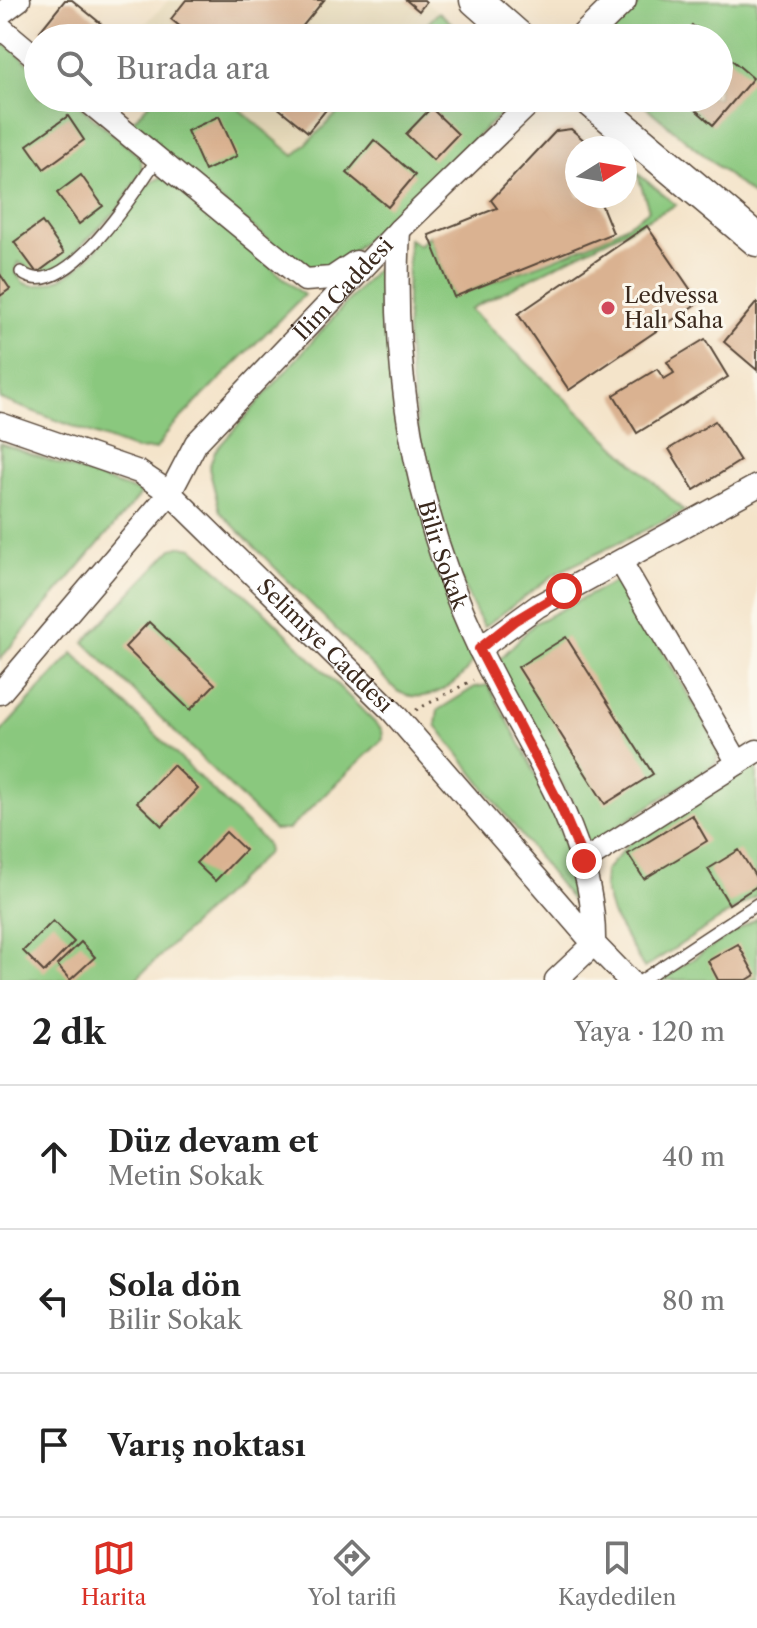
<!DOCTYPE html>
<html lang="tr">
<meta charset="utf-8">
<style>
body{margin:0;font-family:"Libre Caslon Text",serif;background:#f6f6f6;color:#222}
.compass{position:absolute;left:565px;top:136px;width:72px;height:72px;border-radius:50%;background:#fff;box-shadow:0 8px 32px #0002;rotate:79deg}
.stop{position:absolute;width:24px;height:24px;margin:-18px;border:6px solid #d93025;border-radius:50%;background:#fff}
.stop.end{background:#d93025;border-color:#fff;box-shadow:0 2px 8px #0008}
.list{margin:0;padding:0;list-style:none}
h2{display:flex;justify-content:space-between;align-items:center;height:104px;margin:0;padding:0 32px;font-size:34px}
h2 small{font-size:26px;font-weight:400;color:#767676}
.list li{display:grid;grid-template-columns:52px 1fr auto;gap:24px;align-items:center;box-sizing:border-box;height:144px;padding:0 32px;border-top:2px solid #e0e0e0}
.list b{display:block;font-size:30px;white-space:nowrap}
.list p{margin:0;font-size:26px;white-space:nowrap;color:#767676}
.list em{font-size:26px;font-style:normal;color:#767676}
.icon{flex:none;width:44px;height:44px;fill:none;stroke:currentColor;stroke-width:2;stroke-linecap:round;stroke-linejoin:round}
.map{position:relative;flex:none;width:757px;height:980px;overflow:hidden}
.search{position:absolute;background:#fff;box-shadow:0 8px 32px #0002;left:24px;right:24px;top:24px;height:88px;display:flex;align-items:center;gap:20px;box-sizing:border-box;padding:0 28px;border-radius:44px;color:#767676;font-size:30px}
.sheet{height:536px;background:#fff}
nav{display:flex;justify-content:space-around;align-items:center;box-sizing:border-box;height:112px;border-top:2px solid #e0e0e0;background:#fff;font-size:22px;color:#767676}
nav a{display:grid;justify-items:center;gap:4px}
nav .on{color:#d93025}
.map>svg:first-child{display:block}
.built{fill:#e7daba}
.green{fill:#8ac87e;stroke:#62794e;stroke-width:2}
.building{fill:#dab291}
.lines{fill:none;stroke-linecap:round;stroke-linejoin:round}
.service-casing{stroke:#574638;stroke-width:14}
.minor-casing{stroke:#574638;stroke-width:25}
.tertiary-casing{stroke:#574638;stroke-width:31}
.secondary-casing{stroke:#574638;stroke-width:35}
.path{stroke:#574638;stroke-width:3;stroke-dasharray:2 6;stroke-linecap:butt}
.service{stroke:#fff;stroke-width:11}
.minor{stroke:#fff;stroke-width:22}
.tertiary{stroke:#fff;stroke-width:28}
.secondary{stroke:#fff;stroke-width:32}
.route{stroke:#d93025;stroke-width:10}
.poi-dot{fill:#d1495b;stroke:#fbf7ec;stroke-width:3}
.labels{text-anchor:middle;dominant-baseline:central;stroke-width:6;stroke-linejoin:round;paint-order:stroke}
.street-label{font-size:22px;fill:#3b2a1e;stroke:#fbf7ec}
.poi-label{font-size:22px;fill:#3b2a1e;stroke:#fbf7ec;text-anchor:start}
</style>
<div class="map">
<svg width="757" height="980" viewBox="0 0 757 980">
<rect width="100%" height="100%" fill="#fbf7ec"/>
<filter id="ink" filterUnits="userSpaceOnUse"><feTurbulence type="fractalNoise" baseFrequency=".0125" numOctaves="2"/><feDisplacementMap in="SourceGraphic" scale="16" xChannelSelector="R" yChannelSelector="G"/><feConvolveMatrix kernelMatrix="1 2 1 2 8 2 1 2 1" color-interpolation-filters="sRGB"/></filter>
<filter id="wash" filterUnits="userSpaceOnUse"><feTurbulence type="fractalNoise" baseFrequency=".006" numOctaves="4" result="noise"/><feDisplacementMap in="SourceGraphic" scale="32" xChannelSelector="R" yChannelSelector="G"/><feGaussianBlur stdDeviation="1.8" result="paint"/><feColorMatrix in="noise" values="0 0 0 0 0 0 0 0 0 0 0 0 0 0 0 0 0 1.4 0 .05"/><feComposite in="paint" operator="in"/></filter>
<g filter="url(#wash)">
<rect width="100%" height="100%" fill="#f4e4ca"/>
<!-- built -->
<g class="built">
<polygon points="169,0 424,0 439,12 413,38 155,38 142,27"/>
<polygon points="226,98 353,98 294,156"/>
</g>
<!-- green -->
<g class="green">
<polygon points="643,0 757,0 757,199 635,98 719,98 719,38 607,38"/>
<polygon points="439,12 469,38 413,38"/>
<path d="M0,39L38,71V98H70L141,158L142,171L118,209L60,267L37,273L18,262L15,270C20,281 25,287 38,285C102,278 126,186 163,177L304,295L170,429L156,449L136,450L0,399Z"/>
<polygon points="154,98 226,98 294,156 353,98 518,98 336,267 309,273 129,125"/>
<path d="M637,173L676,205L470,309L684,511L555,574L484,627C438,544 416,445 408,350C405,314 408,276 409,239L419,245L429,235L454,296C516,272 596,250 649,210Z"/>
<path d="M387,257L389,347L475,657C461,684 427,707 397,691L220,512L209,468L215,451Z"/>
<polygon points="0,443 142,493 0,659"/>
<polygon points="181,546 193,548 261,608 382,730 383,739 288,830 274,830 84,642 172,549"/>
<polygon points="620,579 709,730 718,755 716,763 586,847 571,800 495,664 535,623"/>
<polygon points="73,653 266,843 268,852 135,980 0,980 0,733"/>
<path d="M488,685C530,760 570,834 586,919L436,725L438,710L475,687Z"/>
<polygon points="757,760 757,895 644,968 612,914 604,887 605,871 630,842"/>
<polygon points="757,918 757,980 660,980"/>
</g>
<g id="blocks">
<!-- building -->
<g class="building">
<polygon points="65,0 72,0 110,31 105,38 49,38 40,31"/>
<polygon points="186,0 324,0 293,38 194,38 171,19"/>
<polygon points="406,0 424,0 426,2 419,11"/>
<polygon points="692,25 707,38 681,38"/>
<polygon points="719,49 753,78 713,125 682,98 719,98"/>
<polygon points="266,98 331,98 334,100 308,132"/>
<polygon points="431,108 458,134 433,160 406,134"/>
<polygon points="68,116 84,140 44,169 27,145"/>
<polygon points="219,116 237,156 205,171 187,131"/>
<polygon points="571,129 593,148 577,148 577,196 598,196 613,233 454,297 429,235 497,208 491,200 556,131"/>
<polygon points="374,140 415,175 388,207 347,173"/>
<polygon points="81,175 103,206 79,224 57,193"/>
<polygon points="42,222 64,253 37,273 14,242"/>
<polygon points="647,226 699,302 569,390 518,314"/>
<polygon points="0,274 10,289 0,296"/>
<polygon points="757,302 757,370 724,342"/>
<polygon points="705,339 728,377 637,433 614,395 657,369 664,379 674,373 667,362"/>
<polygon points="715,421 740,461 694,490 669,449"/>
<polygon points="149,622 215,684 190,710 125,647"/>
<polygon points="566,637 653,774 605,804 518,667"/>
<polygon points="173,765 198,789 162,826 137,802"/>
<polygon points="692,815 707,841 644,879 628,854"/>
<polygon points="226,832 245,850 215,881 196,863"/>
<polygon points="739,850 757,879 757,886 729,904 708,869"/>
<polygon points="53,921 74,942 44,972 23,951"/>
<polygon points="81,942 95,957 70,980 57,965"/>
<polygon points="738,944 755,975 747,980 718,980 708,961"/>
</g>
</g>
</g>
<g filter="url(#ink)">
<use href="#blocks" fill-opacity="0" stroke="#574638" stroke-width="2"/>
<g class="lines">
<!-- service casing -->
<g class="service-casing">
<g id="service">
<path d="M21,272C63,307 137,189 157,159"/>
<polyline points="642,980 757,904"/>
</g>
</g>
<!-- minor casing -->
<g class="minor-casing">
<g id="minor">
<polyline points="0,14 19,0"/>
<polyline points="0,27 38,59"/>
<polyline points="84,98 305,280 332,278 356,262"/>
<path id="s1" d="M399,230C391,375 417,517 479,648C524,744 596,834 594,944L629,980"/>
<path id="s2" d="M0,424L139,472L170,493L392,711L594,944L556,980"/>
<polyline points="621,562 738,763"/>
<polyline points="479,649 538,606 757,486"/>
<path id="s3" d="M0,693L170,493L196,443L399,230L535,98"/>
<polyline points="584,861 757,751"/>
</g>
</g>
<!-- tertiary casing -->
<g class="tertiary-casing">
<polyline id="tertiary" points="583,38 622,0"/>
</g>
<!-- secondary casing -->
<g class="secondary-casing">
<g id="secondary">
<polyline points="476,0 519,38"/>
<polyline points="588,98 757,240"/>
</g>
</g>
<!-- path -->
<polyline class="path" points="416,710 473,680"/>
<!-- service -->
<use href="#service" class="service"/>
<!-- minor -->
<use href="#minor" class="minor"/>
<!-- tertiary -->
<use href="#tertiary" class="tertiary"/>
<!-- secondary -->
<use href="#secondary" class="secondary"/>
</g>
</g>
<g class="lines" filter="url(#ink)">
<!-- route -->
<polyline class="route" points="564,591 514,621 479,649 559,803 584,861"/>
</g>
<!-- markers -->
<circle class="poi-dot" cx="608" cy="308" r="8"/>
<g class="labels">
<!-- street labels -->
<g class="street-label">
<text stroke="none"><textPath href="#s3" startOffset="532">İlim Caddesi</textPath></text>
<text stroke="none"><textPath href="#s1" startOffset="330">Bilir Sokak</textPath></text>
<text stroke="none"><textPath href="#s2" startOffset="402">Selimiye Caddesi</textPath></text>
</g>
<!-- poi labels -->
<g class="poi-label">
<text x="624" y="295">Ledvessa<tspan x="624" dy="25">Halı Saha</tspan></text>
</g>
</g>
</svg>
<svg class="compass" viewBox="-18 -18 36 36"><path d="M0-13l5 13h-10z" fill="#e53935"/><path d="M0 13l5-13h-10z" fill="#767676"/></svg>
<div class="stop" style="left:564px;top:591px"></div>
<div class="stop end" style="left:584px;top:861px"></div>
<div class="search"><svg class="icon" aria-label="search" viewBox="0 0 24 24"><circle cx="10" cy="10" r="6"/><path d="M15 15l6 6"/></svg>Burada ara</div>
</div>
<section class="sheet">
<h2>2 dk<small>Yaya · 120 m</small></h2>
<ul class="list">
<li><svg class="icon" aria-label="ahead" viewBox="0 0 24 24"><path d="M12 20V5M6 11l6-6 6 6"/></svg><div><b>Düz devam et</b><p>Metin Sokak</p></div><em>40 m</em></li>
<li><svg class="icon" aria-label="left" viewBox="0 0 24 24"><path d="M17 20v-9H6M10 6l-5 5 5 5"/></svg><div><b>Sola dön</b><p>Bilir Sokak</p></div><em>80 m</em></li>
<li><svg class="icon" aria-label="arrive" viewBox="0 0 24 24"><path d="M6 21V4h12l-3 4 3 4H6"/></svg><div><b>Varış noktası</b></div></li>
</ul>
</section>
<nav>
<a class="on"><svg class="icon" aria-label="map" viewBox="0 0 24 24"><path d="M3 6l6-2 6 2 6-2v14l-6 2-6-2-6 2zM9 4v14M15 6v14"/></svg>Harita</a>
<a><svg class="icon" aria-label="directions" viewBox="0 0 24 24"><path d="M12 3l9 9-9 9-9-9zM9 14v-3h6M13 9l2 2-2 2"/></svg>Yol tarifi</a>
<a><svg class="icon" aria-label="saved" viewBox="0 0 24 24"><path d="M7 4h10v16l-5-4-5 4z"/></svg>Kaydedilen</a>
</nav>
